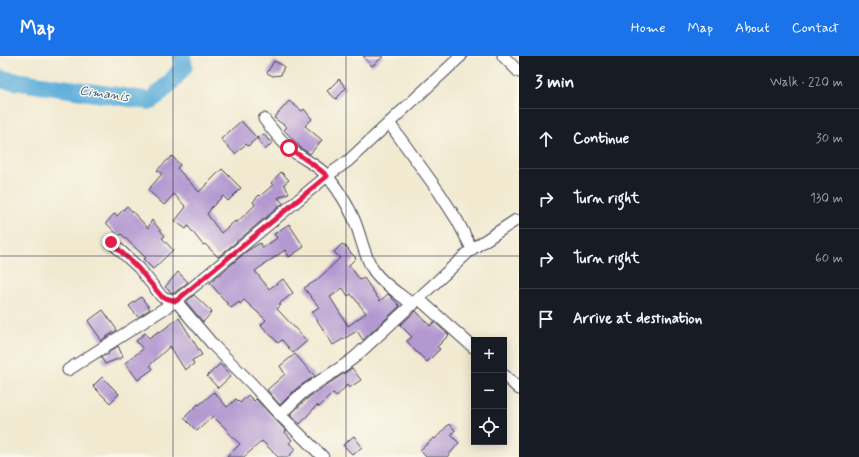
<!DOCTYPE html>
<meta charset="utf-8">
<style>
body{margin:0;font-family:Mynerve,sans-serif;background:#242831;color:#f1f3f6}
.controls{position:absolute;right:12px;bottom:12px;display:grid;overflow:hidden;border-radius:0px;box-shadow:0 2px 10px #0003}
.controls button{width:36px;height:36px;display:grid;place-items:center;padding:0;border:0;border-bottom:1px solid #363941;background:#171b24;color:#f1f3f6;font:20px sans-serif}
.stop{position:absolute;width:12px;height:12px;margin:-9px;border:3px solid #e11d48;border-radius:50%;background:#fff}
.stop.end{background:#e11d48;border-color:#fff;box-shadow:0 1px 4px #0008}
.list{margin:0;padding:0;list-style:none}
h2{display:flex;justify-content:space-between;align-items:center;height:52px;margin:0;padding:0 16px;font-size:17px}
h2 small{font-size:13px;font-weight:400;color:#9ea1a6}
.list li{display:grid;grid-template-columns:26px 1fr auto;gap:12px;align-items:center;box-sizing:border-box;height:60px;padding:0 16px;border-top:1px solid #363941}
.list b{display:block;font-size:15px;white-space:nowrap}
.list em{font-size:13px;font-style:normal;color:#9ea1a6}
.icon{flex:none;width:22px;height:22px;fill:none;stroke:currentColor;stroke-width:2;stroke-linecap:round;stroke-linejoin:round}
.map{position:relative;flex:none;width:519px;height:401px;overflow:hidden}
header{display:flex;align-items:center;gap:24px;box-sizing:border-box;height:56px;padding:0 20px;background:#1a73e8;color:#fff}
header strong{font-size:19px}
nav{display:flex;gap:22px;margin-inline-start:auto;font-size:14px}
main{display:flex}
aside{flex:1;background:#171b24}
.map>svg:first-child{display:block}
.lines{fill:none;stroke-linecap:round;stroke-linejoin:round}
.river{stroke:#5fafda;stroke-width:18}
.building{fill:#b399d0;fill-rule:evenodd}
.minor-casing{stroke:#414052;stroke-width:13}
.minor{stroke:#fff;stroke-width:11}
.route{stroke:#e11d48;stroke-width:5}
.grid{fill:none;stroke:#22223b;stroke-width:1;stroke-opacity:0.55}
.labels{text-anchor:middle;dominant-baseline:central;stroke-width:3;stroke-linejoin:round;paint-order:stroke}
.water-label{font-size:13px;font-style:italic;fill:#3a5a7b;stroke:#fbf7ec}
</style>
<header>
<strong>Map</strong>
<nav><a>Home</a><a>Map</a><a>About</a><a>Contact</a></nav>
</header>
<main>
<div class="map">
<svg width="519" height="401" viewBox="0 0 519 401">
<rect width="100%" height="100%" fill="#fbf7ec"/>
<filter id="ink" filterUnits="userSpaceOnUse"><feTurbulence type="fractalNoise" baseFrequency=".025" numOctaves="2"/><feDisplacementMap in="SourceGraphic" scale="8" xChannelSelector="R" yChannelSelector="G"/><feConvolveMatrix kernelMatrix="1 2 1 2 8 2 1 2 1" color-interpolation-filters="sRGB"/></filter>
<filter id="wash" filterUnits="userSpaceOnUse"><feTurbulence type="fractalNoise" baseFrequency=".012" numOctaves="4" result="noise"/><feDisplacementMap in="SourceGraphic" scale="16" xChannelSelector="R" yChannelSelector="G"/><feGaussianBlur stdDeviation="0.9" result="paint"/><feColorMatrix in="noise" values="0 0 0 0 0 0 0 0 0 0 0 0 0 0 0 0 0 1.4 0 .05"/><feComposite in="paint" operator="in"/></filter>
<g filter="url(#wash)">
<rect width="100%" height="100%" fill="#f1ead1"/>
<g class="lines">
<!-- river -->
<polyline class="river" points="0,23 151,45 171,26 184,10 182,0"/>
</g>
<g id="blocks">
<!-- building -->
<g class="building">
<polygon points="363,0 384,0 372,10"/>
<polygon points="274,5 284,10 281,19 273,20 267,17"/>
<polygon points="339,23 346,32 336,43 327,35"/>
<polygon points="289,45 302,55 304,53 312,63 305,70 322,84 310,98 302,93 284,74 287,71 274,62"/>
<polygon points="241,65 257,82 248,90 246,88 235,98 221,83"/>
<polygon points="264,78 268,84 273,86 265,94 257,82"/>
<polygon points="172,100 180,109 177,112 199,136 222,113 241,132 228,145 223,140 210,153 211,153 207,158 221,177 235,165 236,167 255,149 253,146 259,139 260,140 273,129 271,127 281,116 289,124 284,128 289,137 278,142 283,147 218,201 205,188 203,189 188,170 186,173 175,165 186,151 174,138 164,149 148,134 162,118 157,114"/>
<polygon points="127,150 148,172 152,164 165,180 162,182 173,194 153,213 143,203 146,202 121,178 119,180 106,167 114,158 117,160"/>
<polygon points="289,168 304,191 289,201 285,194 255,215 269,233 283,223 293,237 279,248 281,249 277,253 307,285 293,297 282,284 278,287 261,269 266,264 244,244 240,248 239,246 231,252 210,227 247,195 260,187 263,192 277,182 274,178"/>
<path d="M342,188L349,193L348,194L356,202L349,209L360,224L364,222L380,245L388,238L400,250L363,284L357,275L333,289L312,256L319,251L304,232L317,224L340,202L334,196ZM343,232L348,240L351,238L366,257L348,270L330,241Z"/>
<polygon points="178,216 188,226 174,237 171,236 165,231"/>
<polygon points="194,239 212,256 203,266 186,246"/>
<polygon points="141,241 150,253 138,261 129,250"/>
<polygon points="103,254 117,274 100,285 99,283 100,282 88,265"/>
<polygon points="416,255 430,270 434,266 449,279 437,291 440,293 427,306 417,296 416,296 407,285 412,281 400,269"/>
<polygon points="179,262 202,299 192,304 194,308 185,314 170,290 150,309 153,313 138,324 125,307 143,293 136,285 145,277 149,282 159,275 160,276"/>
<polygon points="118,290 123,301 105,308 101,301 109,298 108,297"/>
<polygon points="295,298 308,313 315,320 297,332 280,349 267,334 285,318 280,310"/>
<polygon points="220,308 231,320 218,332 207,320"/>
<polygon points="352,312 361,324 349,332 347,329 337,340 333,337 319,351 317,349 300,368 290,359 309,341"/>
<polygon points="102,321 119,338 110,347 93,330"/>
<polygon points="214,336 227,351 236,343 240,347 248,339 254,345 256,343 286,375 285,376 292,384 289,387 296,393 288,401 278,401 262,385 244,401 227,401 240,388 227,376 228,375 213,360 197,375 184,362 198,348 199,349"/>
<polygon points="449,368 455,374 451,379 459,387 447,401 426,401 420,394 434,382 435,383"/>
<polygon points="354,380 362,391 353,399 343,389"/>
</g>
</g>
</g>
<g filter="url(#ink)">
<use href="#blocks" fill-opacity="0" stroke="#414052" stroke-width="1"/>
<g class="lines">
<!-- minor casing -->
<g class="minor-casing">
<g id="minor">
<polyline points="503,0 519,16"/>
<path d="M264,63C272,73 280,84 290,93C302,103 319,109 329,122C338,134 347,147 353,161C361,178 363,199 374,215C383,228 400,238 413,249"/>
<polyline points="389,67 439,136 457,164 472,193 516,164"/>
<polyline points="419,243 474,292"/>
<polyline points="68,314 176,245 162,241 139,212 111,186"/>
<polyline points="504,319 519,333"/>
<path d="M280,359C288,351 296,342 305,335C321,323 339,314 355,301L472,193"/>
<polyline points="323,401 278,357 252,328 214,290 176,245 327,120 348,105 461,0"/>
</g>
</g>
<!-- minor -->
<use href="#minor" class="minor"/>
</g>
</g>
<g class="lines" filter="url(#ink)">
<!-- route -->
<path class="route" d="M111,186L138,212L162,241L176,245L327,120C316,109 301,101 289,92"/>
</g>
<!-- grid -->
<path class="grid" d="M173,0V401M346,0V401M0,200H519"/>
<g class="labels">
<!-- water labels -->
<g class="water-label">
<text transform="translate(104 38) rotate(8)">Cimanis</text>
</g>
</g>
</svg>
<div class="controls">
<button>+</button>
<button>−</button>
<button><svg class="icon" aria-label="locate" viewBox="0 0 24 24"><circle cx="12" cy="12" r="6"/><path d="M12 2v4M12 18v4M2 12h4M18 12h4"/></svg></button>
</div>
<div class="stop" style="left:289px;top:92px"></div>
<div class="stop end" style="left:111px;top:186px"></div>
</div>
<aside>
<h2>3 min<small>Walk · 220 m</small></h2>
<ul class="list">
<li><svg class="icon" aria-label="ahead" viewBox="0 0 24 24"><path d="M12 20V5M6 11l6-6 6 6"/></svg><div><b>Continue</b></div><em>30 m</em></li>
<li><svg class="icon" aria-label="right" viewBox="0 0 24 24"><path d="M7 20v-9h11M14 6l5 5-5 5"/></svg><div><b>Turn right</b></div><em>130 m</em></li>
<li><svg class="icon" aria-label="right" viewBox="0 0 24 24"><path d="M7 20v-9h11M14 6l5 5-5 5"/></svg><div><b>Turn right</b></div><em>60 m</em></li>
<li><svg class="icon" aria-label="arrive" viewBox="0 0 24 24"><path d="M6 21V4h12l-3 4 3 4H6"/></svg><div><b>Arrive at destination</b></div></li>
</ul>
</aside>
</main>
